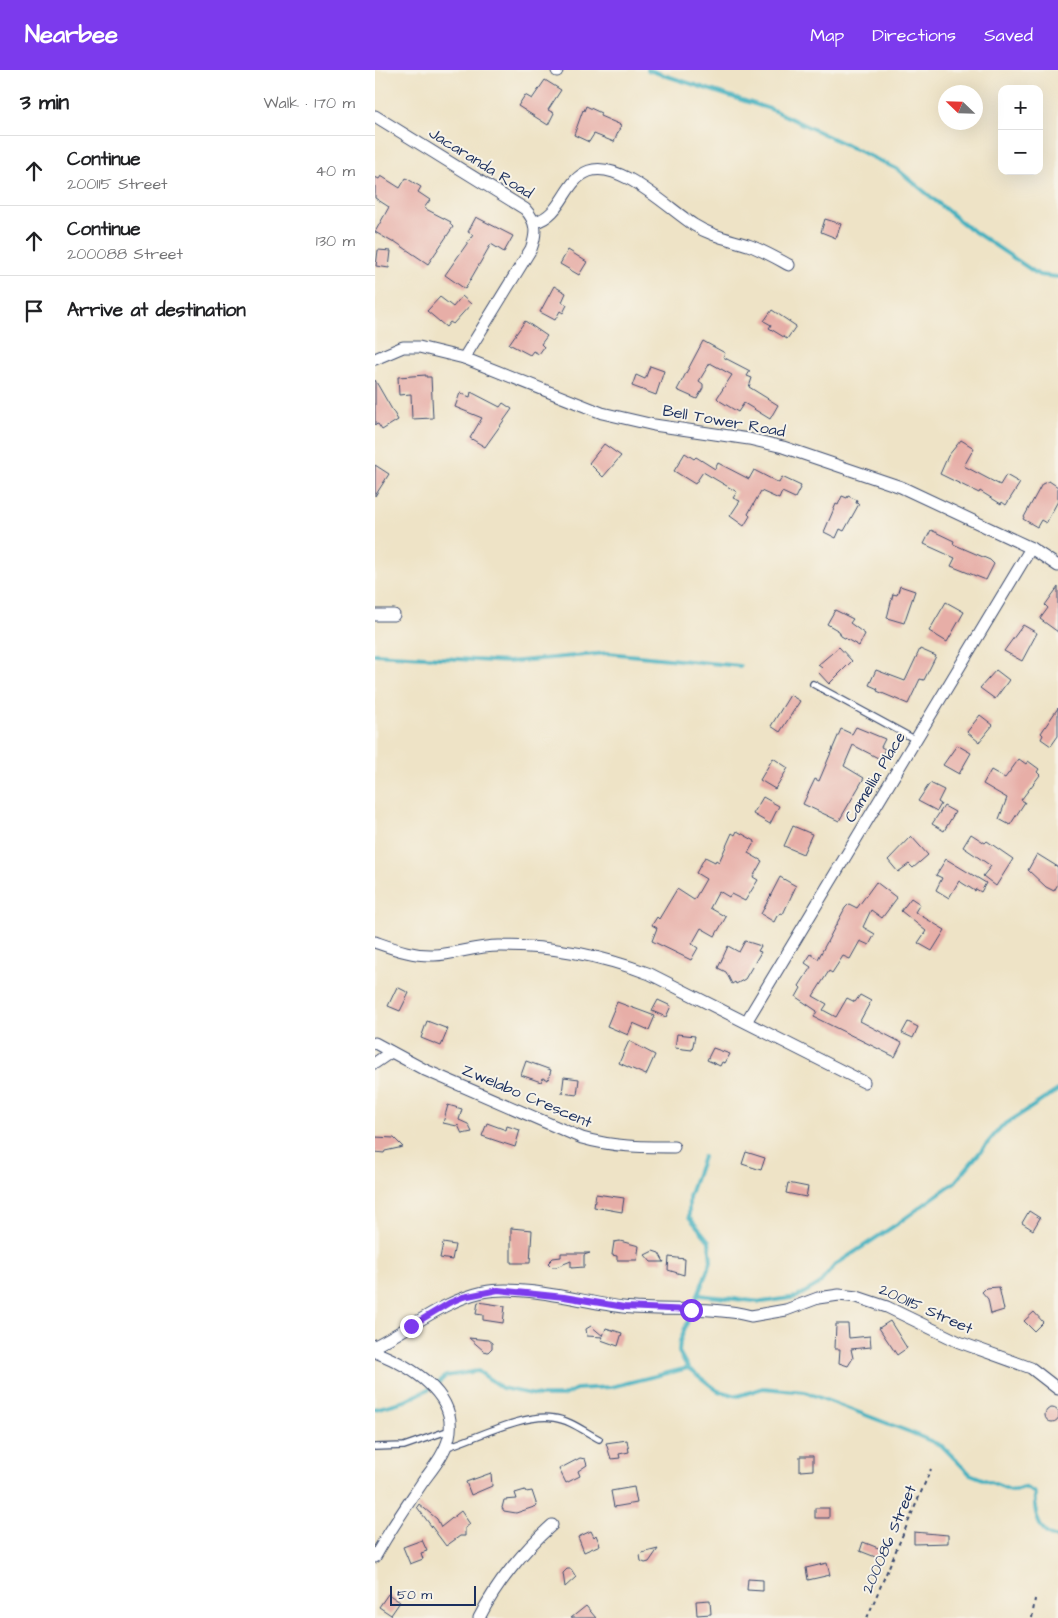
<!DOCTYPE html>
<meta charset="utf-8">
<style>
body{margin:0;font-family:"Architects Daughter",sans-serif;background:#f6f6f6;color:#202124}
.controls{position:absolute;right:15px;top:15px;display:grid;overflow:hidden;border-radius:10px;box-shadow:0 5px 20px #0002}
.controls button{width:45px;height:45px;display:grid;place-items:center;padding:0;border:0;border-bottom:1px solid #e0e0e0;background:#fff;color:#202124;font:25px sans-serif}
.compass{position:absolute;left:563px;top:15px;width:45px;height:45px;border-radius:50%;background:#fff;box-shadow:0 5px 20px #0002;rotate:293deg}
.scale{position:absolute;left:15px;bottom:12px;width:86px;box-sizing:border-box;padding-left:5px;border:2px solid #1b2f5e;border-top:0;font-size:14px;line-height:18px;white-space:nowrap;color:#1b2f5e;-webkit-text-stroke:4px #f7f3e8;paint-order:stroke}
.stop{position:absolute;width:15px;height:15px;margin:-11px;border:4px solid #7c3aed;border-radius:50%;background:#fff}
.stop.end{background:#7c3aed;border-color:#fff;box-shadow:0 1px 5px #0008}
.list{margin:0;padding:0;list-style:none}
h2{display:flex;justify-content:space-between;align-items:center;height:65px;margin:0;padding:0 20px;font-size:21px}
h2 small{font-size:16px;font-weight:400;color:#757577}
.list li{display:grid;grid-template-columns:32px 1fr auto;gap:15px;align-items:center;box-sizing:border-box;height:70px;padding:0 20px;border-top:1px solid #e0e0e0}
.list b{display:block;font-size:19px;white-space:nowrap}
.list p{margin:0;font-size:16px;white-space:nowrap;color:#757577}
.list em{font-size:16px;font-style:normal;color:#757577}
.icon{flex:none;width:28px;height:28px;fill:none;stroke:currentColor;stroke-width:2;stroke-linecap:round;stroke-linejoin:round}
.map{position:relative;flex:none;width:683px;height:1548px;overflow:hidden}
header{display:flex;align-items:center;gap:30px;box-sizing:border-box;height:70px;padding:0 25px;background:#7c3aed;color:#fff}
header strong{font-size:24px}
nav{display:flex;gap:28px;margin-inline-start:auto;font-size:18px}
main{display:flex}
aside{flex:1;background:#fff}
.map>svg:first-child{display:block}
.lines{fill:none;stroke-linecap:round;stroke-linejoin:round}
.stream{stroke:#42b0bf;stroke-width:4}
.building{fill:#e7aea7}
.lane-casing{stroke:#3b4a6e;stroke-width:8}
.street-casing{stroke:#3b4a6e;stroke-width:13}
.path{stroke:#3b4a6e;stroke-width:2;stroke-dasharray:4 4;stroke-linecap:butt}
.lane{stroke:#fff;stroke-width:5.5}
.street{stroke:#fff;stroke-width:11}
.route{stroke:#7c3aed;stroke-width:6}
.labels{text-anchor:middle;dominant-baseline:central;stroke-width:4;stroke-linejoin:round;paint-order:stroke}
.street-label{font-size:16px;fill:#1b2f5e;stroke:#f7f3e8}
</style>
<header>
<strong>Nearbee</strong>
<nav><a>Map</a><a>Directions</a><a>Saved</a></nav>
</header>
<main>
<aside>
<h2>3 min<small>Walk · 170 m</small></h2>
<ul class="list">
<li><svg class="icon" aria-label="ahead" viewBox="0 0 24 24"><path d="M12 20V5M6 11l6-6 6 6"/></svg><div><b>Continue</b><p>200115 Street</p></div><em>40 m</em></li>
<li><svg class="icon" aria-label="ahead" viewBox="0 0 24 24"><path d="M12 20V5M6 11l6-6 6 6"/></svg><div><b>Continue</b><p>200088 Street</p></div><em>130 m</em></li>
<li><svg class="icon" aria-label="arrive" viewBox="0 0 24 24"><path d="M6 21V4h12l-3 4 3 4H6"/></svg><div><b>Arrive at destination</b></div></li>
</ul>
</aside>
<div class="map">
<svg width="683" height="1548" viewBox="0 0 683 1548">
<rect width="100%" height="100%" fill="#f7f3e8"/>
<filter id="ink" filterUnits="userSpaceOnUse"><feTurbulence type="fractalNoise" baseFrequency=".02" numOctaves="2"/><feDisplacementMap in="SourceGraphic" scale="10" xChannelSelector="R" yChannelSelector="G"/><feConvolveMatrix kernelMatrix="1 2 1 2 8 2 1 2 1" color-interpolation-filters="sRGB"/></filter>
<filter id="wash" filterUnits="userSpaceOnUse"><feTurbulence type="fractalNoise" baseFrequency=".0096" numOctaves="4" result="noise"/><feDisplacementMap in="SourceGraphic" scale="20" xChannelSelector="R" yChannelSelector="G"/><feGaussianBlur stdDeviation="1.12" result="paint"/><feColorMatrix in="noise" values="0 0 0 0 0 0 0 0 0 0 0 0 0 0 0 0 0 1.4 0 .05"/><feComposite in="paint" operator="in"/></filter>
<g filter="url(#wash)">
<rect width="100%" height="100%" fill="#eee3c6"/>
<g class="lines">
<!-- stream -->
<g class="stream">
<polyline points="273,0 398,40 522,99 591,156 664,205 683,207"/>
<polyline points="0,584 133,592 233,583 365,596"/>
<polyline points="324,1225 387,1232 422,1227 444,1214 460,1195 522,1154 580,1112 626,1057 683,1020"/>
<polyline points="313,1298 304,1282 305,1271 336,1191 334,1171 314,1147 314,1127 328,1087"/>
<path d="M63,1313L71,1306L103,1301L127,1318L165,1326H187L201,1319L236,1317L313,1298L343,1321L363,1326L388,1318L430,1322L535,1362L567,1376L595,1404L638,1421L649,1417L660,1423C659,1440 662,1465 683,1468"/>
<polyline points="0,1339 30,1331 54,1319"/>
</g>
</g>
<g id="blocks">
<!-- building -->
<g class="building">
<polygon points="170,10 186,20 173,40 179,43 173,55 143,36 150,25 157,29"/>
<polygon points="211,36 226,43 225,46 246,55 239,72 219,64 214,72 199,65 208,40 209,41"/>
<polygon points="6,106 25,118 31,108 46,117 43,122 55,130 49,138 76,152 75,154 78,157 53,194 19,171 19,173 0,162 14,137 0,128 0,107 4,109"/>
<polygon points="101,147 138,166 129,182 116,174 90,219 70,205 98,165 93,162"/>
<polygon points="450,149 466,154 461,168 446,162"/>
<polygon points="3,180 16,181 14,198 1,196"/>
<polygon points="193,180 212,192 204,205 185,194"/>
<polygon points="179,216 191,223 187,232 192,235 188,243 185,241 180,250 165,242"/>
<polygon points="87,226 96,234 78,254 75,252 71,257 52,241 65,227 78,237"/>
<polygon points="397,240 421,256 412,269 394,258 396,255 389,251"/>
<polygon points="150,251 172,266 166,274 169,277 164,284 158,281 155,285 134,274"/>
<polygon points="328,271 350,283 348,287 375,301 372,306 377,308 374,317 403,335 395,349 369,333 363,342 345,331 342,328 357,305 335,293 324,311 328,314 328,318 322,329 302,320"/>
<polygon points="275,296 289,301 281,325 257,316 261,305 270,309"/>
<polygon points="51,305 51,307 56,307 58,348 37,349 36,324 24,325 23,307"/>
<polygon points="0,310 23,350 7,360 3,354 0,355"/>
<polygon points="96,322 125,337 128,333 137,339 110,377 95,368 107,348 80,337 85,323 95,327"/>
<polygon points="586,370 599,378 589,396 625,415 631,405 645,413 631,435 627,432 626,434 605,421 604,423 565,404 573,386"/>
<polygon points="229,374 246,386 228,407 214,393"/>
<polygon points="310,383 319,389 321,387 340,399 343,393 374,409 379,400 404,413 407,407 426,416 420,428 407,422 404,429 386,421 373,444 375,446 369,456 355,446 365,431 358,428 362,422 328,402 320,414 299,401"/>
<polygon points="0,395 14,404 0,426"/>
<polygon points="674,411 683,417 683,431 671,453 666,450 662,457 648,449 667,414"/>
<polygon points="467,426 472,428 473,426 482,430 481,433 484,434 469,461 465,459 461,468 449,462 461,434 463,435"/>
<polygon points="556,460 579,471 578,474 615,490 619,494 611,510 576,496 580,488 549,474"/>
<polygon points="525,516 540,521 529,553 512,548 518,524 522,525"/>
<polygon points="683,517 683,562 665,549 673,538 670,535"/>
<polygon points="571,532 589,542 572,572 554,561"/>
<polygon points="460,540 478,549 475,553 490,564 484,576 466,566 464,561 452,554"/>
<polygon points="648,555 662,563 647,591 629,581"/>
<polygon points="464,577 477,591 454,614 443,602 447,598 443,595"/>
<polygon points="545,579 561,586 549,610 545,609 533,634 502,621 503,619 494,615 501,600 530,611"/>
<polygon points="621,600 634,610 620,629 605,618"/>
<polygon points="415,625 425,631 405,662 396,656"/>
<polygon points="683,638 683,666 676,676 666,669 668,665 666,663"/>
<polygon points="605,645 618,655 604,672 592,662"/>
<polygon points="481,657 510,669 506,677 510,679 505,689 478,675 469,696 489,708 464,751 428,734 440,709 444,711 466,659 477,664"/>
<polygon points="582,675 596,683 584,704 568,695"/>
<polygon points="398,688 413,698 400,719 385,710"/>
<polygon points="644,689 651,694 653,691 664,699 662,702 665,705 646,730 650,732 635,755 624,749 632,728 608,714 616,700 630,708"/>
<polygon points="555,713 569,720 563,732 566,734 562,741 543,731"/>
<polygon points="388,727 404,736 395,754 378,744"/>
<polygon points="569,736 580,742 569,761 557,754"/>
<polygon points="418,756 437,764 428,784 409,776"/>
<polygon points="362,761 380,771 373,783 387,791 378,807 383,810 370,831 356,824 354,827 344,821 335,838 351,847 340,866 326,858 317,874 323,878 316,890 277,871 282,858 277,855 282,847 284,849 302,819 319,830 331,809 321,803 330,787 340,792 341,790 344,792 357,763 360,765"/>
<polygon points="596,764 610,773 612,771 638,789 621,816 608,806 616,796 588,777"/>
<polygon points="536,766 553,785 538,798 534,794 523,802 513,790"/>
<polygon points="662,784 683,797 683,814 679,821 671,817 653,800"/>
<polygon points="571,789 611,813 606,822 601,819 600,821 584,811 574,828 561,820 567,808 561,805"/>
<polygon points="405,807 421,816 408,844 406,843 402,846 399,852 386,844"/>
<polygon points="501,812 522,828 507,848 496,840 488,857 500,864 494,875 485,871 475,889 468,886 457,903 454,901 438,926 452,934 448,940 461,947 472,928 480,932 485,925 496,931 485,951 527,973 520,987 439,947 442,941 421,927 426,918 424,916 436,897 430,893 436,884 443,889 470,838 474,834 482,838"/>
<polygon points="536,828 545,834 540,842 570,860 557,881 543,873 551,861 526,841"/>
<polygon points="370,871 386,876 383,881 386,882 370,909 361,914 360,912 357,914 351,902 343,898 353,876 364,882"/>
<polygon points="22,917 34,923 25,941 13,936"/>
<polygon points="283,930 296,936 291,947 277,941"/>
<polygon points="242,932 280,946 274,960 258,953 253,965 232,956"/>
<polygon points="52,951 73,959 66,976 46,968"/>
<polygon points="533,952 543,957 538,968 527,963"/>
<polygon points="302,964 320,966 317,980 300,978"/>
<polygon points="254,971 280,985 271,1005 244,993"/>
<polygon points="338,978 355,984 350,993 347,992 345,996 332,990"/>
<polygon points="151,991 176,1000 173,1010 168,1008 166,1012 146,1005"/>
<polygon points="189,1007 204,1009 202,1025 187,1023"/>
<polygon points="73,1035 87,1039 84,1050 93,1054 97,1062 87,1064 83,1055 82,1056 68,1053"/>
<polygon points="112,1053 131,1060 132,1056 145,1060 140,1077 107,1066"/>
<polygon points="0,1067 19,1068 28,1077 10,1081 9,1083 0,1082"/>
<polygon points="371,1082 390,1088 386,1100 367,1094"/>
<polygon points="413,1113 433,1117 431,1127 411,1123"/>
<polygon points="221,1124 249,1128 247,1142 219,1137"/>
<polygon points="654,1141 665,1148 658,1160 647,1153"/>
<polygon points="136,1158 157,1160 155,1193 136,1193"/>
<polygon points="245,1171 264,1176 262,1190 242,1190 242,1186 237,1185 239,1172"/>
<polygon points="68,1173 80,1175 77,1190 65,1188"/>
<polygon points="278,1181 284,1183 289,1192 276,1192 270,1185"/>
<polygon points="186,1183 215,1183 209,1185 209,1197 196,1198 196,1191 181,1197 177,1197 173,1193 178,1188 186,1187"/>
<polygon points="294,1187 310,1189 309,1205 293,1200"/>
<polygon points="624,1217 629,1240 616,1244 613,1229 607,1222 611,1218"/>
<polygon points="103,1232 130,1236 128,1253 108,1250 108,1245 101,1244"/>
<polygon points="659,1242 668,1252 659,1261 649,1251"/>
<polygon points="515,1251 532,1278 522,1285 504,1258"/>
<polygon points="461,1254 473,1254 474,1268 495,1266 496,1277 476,1279 478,1288 473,1296 464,1293 465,1279 460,1279"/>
<polygon points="216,1256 228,1266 231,1258 247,1263 243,1276 226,1270 228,1267 212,1266 211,1259"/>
<polygon points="94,1268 113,1270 117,1273 117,1278 113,1282 109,1281"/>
<circle cx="677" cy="1345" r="7"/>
<polygon points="252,1370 254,1382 244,1384 245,1388 236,1389 231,1373"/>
<polygon points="425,1386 438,1386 438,1400 425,1401"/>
<polygon points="205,1388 210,1389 212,1395 203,1401 205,1406 191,1413 184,1399"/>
<polygon points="116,1403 117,1416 96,1425 91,1412"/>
<polygon points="259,1417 262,1433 239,1437 236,1421"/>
<polygon points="150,1420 151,1422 157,1421 162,1436 141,1443 129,1441 127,1438 129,1430 142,1429 140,1423"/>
<polygon points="44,1434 62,1449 66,1457 86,1441 95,1454 90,1458 90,1466 85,1466 71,1476 42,1437"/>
<rect x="440" y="1438" width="14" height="10"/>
<polygon points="216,1461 219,1467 221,1465 225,1475 209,1482 203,1467"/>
<polygon points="539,1462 573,1465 573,1473 539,1474"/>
<polygon points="47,1470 52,1481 46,1483 48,1489 35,1494 28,1477"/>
<polygon points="488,1472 506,1479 503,1488 485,1481"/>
<polygon points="283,1479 274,1492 270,1493 266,1491 265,1485 267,1483"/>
<polygon points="452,1493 455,1505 433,1510 431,1498"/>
<polygon points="192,1499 196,1499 201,1507 190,1517 188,1503"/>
<polygon points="373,1509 388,1510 388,1521 372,1520"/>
<polygon points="13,1524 25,1532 16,1545 4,1537"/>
<polygon points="335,1530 336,1544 322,1545 321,1531"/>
<polygon points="211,1536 221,1548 196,1548"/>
</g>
</g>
</g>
<g filter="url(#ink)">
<use href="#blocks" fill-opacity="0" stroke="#3b4a6e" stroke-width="1"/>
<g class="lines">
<!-- lane casing -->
<g class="lane-casing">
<g id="lane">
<polyline points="438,614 541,670"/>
<polyline points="0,1377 29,1376 75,1360"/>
<path d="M72,1377C102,1368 148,1343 179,1348C195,1350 210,1362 224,1369"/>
</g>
</g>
<!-- street casing -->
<g class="street-casing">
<g id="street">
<polyline points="182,0 182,1"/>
<path d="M0,46L150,139C162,152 162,163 156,179L89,288"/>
<path d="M160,152C188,145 189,110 214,101C245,90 294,139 319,155C336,166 354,169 373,175C387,180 401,188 414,195"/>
<polyline points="0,289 28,277 44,277 89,288 227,343 279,355 374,369 408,377 526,417 656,478 683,496"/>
<polyline points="0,545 19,545"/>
<path d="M0,872C20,879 38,886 59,885C82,884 103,875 127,876C177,876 228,886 275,904L489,1012"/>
<polyline points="371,952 656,478"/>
<path d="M0,973L50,1000L207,1068C238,1077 267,1077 299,1077"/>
<polyline points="0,993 16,982"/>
<path d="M0,1276C36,1258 68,1231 108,1222C146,1214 208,1232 248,1237C288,1242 338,1235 376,1246L411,1240L443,1228L464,1225L482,1227L512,1237L584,1272L656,1298L683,1319"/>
<path d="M0,1282C33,1295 84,1323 74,1367C70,1384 57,1399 47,1413C31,1437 14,1461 0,1487"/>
<path d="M104,1548C121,1514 149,1480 177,1455"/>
</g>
</g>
<!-- path -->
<g class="path">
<polyline points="492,1548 556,1399"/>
<polyline points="657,1548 660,1529"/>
</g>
<!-- lane -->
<use href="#lane" class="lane"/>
<!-- street -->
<use href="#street" class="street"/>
</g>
</g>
<g class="lines" filter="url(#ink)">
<!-- route -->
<polyline class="route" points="36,1256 74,1233 88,1227 123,1220 189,1227 249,1237 316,1240"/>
</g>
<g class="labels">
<!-- street labels -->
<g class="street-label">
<text transform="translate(106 93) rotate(32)">Jacaranda Road</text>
<text transform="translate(349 351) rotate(10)">Bell Tower Road</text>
<text transform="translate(500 707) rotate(-59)">Camellia Place</text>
<text transform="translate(152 1026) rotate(23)">Zwelabo Crescent</text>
<text transform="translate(551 1239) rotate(24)">200115 Street</text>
<text transform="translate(514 1469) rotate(-67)">200086 Street</text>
</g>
</g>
</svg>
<div class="controls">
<button>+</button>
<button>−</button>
</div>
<svg class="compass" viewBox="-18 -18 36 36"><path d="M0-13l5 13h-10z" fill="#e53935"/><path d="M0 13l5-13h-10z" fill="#757577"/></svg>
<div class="scale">50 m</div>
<div class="stop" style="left:316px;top:1240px"></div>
<div class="stop end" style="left:36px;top:1256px"></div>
</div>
</main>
